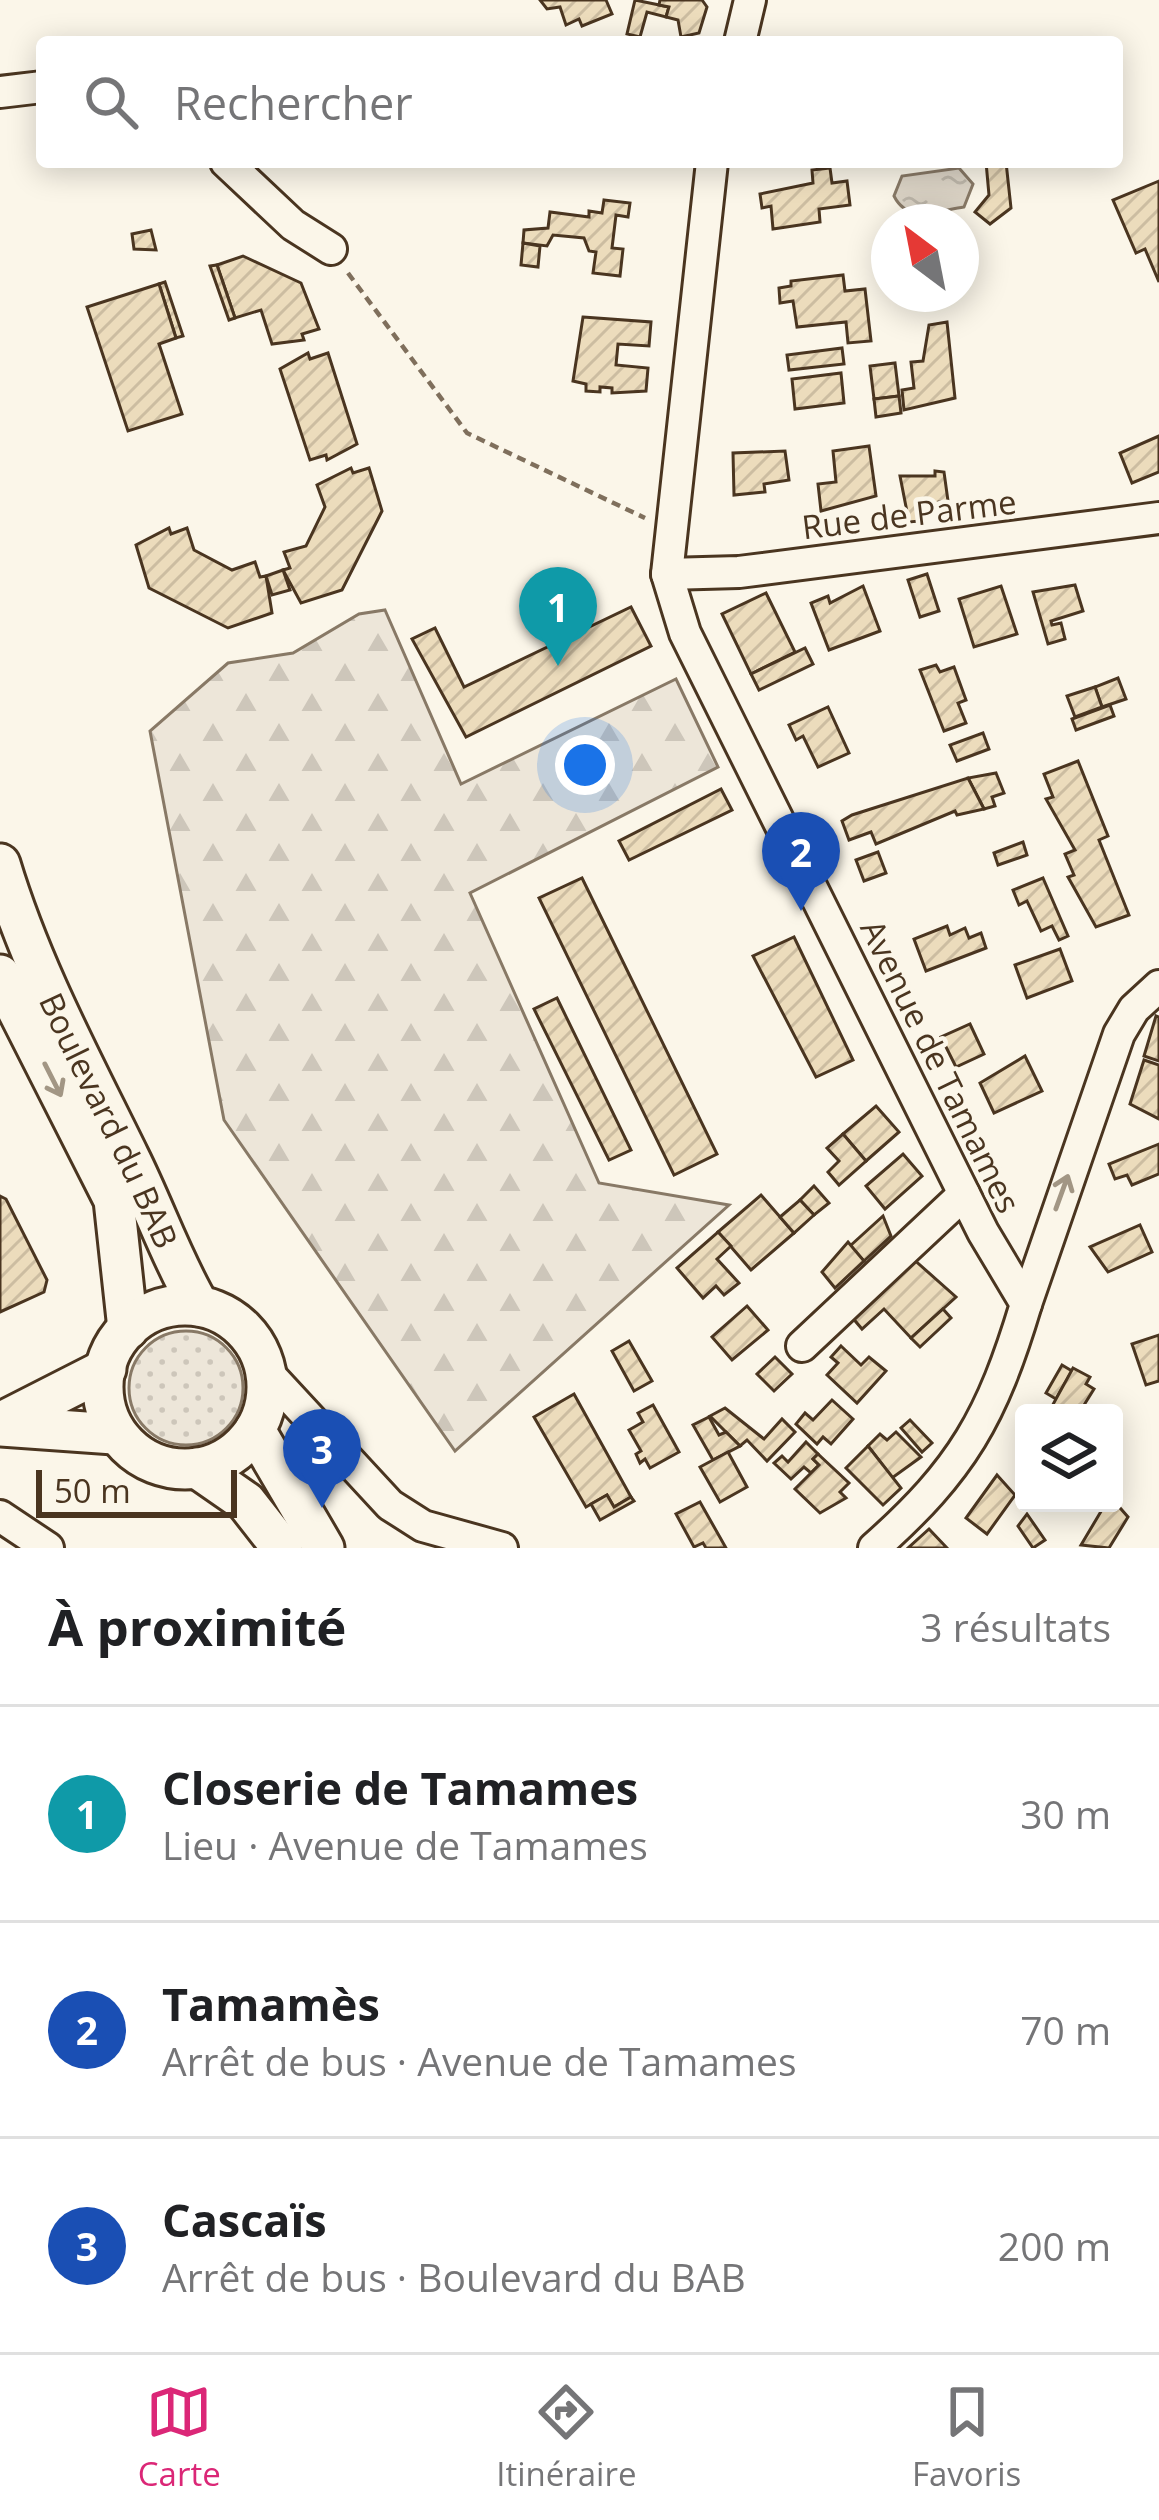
<!DOCTYPE html>
<html lang="fr">
<meta charset="utf-8">
<style>
body{margin:0;font-family:"Open Sans",sans-serif;background:#f2f2f2;color:#202124}
.controls{position:absolute;right:36px;bottom:36px;display:grid;overflow:hidden;border-radius:12px;box-shadow:0 6px 30px #0003}
.controls button{width:108px;height:108px;display:grid;place-items:center;padding:0;border:0;border-bottom:3px solid #e0e0e0;background:#fff;color:#202124;font:60px sans-serif}
.compass{position:absolute;left:871px;top:204px;width:108px;height:108px;border-radius:50%;background:#fff;box-shadow:0 6px 30px #0003;rotate:328deg}
.scale{position:absolute;left:36px;bottom:30px;width:201px;box-sizing:border-box;padding-left:12px;border:6px solid #4a3520;border-top:0;font-size:33px;line-height:42px;white-space:nowrap;color:#4a3520;-webkit-text-stroke:9px #fbf6e9;paint-order:stroke}
.you{position:absolute;left:585px;top:765px;width:42px;height:42px;margin:-30px;border:9px solid #fff;border-radius:50%;background:#1a73e8;box-shadow:0 0 0 18px #1a73e833}
.badge{display:grid;place-items:center;width:78px;height:78px;border-radius:50%;background:#db2777;color:#fff;font-size:39px;font-weight:700}
.pin{position:absolute;translate:-50% -99px;filter:drop-shadow(0 3px 6px #0008)}
.pin::after{content:'';position:absolute;top:63px;width:42px;height:36px;background:inherit;clip-path:polygon(0 0,100% 0,50% 100%)}
.list{margin:0;padding:0;list-style:none}
h2{display:flex;justify-content:space-between;align-items:center;height:156px;margin:0;padding:0 48px;font-size:51px}
h2 small{font-size:39px;font-weight:400;color:#757577}
.list li{display:grid;grid-template-columns:78px 1fr auto;gap:36px;align-items:center;box-sizing:border-box;height:216px;padding:0 48px;border-top:3px solid #e0e0e0}
.list b{display:block;font-size:45px;white-space:nowrap}
.list p{margin:0;font-size:39px;white-space:nowrap;color:#757577}
.list em{font-size:39px;font-style:normal;color:#757577}
.icon{flex:none;width:66px;height:66px;fill:none;stroke:currentColor;stroke-width:2;stroke-linecap:round;stroke-linejoin:round}
.map{position:relative;flex:none;width:1159px;height:1548px;overflow:hidden}
.search{position:absolute;background:#fff;box-shadow:0 6px 30px #0003;left:36px;right:36px;top:36px;height:132px;display:flex;align-items:center;gap:30px;box-sizing:border-box;padding:0 42px;border-radius:12px;color:#757577;font-size:45px}
.sheet{height:804px;background:#fff}
nav{display:flex;justify-content:space-around;align-items:center;box-sizing:border-box;height:168px;border-top:3px solid #e0e0e0;background:#fff;font-size:33px;color:#757577}
nav a{display:grid;justify-items:center;gap:6px}
nav .on{color:#db2777}
.map>svg:first-child{display:block}
.grass{fill:url(#grass-dots);stroke:#887966;stroke-width:3}
.forest{fill:url(#forest-firs);stroke:#887966;stroke-width:3}
.water{fill:url(#water-ripples);stroke:#887966;stroke-width:3}
.building{fill:url(#building-hatch);stroke:#4a3520;stroke-width:3}
.lines{fill:none;stroke-linecap:round;stroke-linejoin:round}
.minor-casing{stroke:#4a3520;stroke-width:36}
.major-casing{stroke:#4a3520;stroke-width:45}
.path{stroke:#7f6f5c;stroke-width:4.5;stroke-dasharray:9 6;stroke-linecap:butt}
.minor{stroke:#fbf6e9;stroke-width:30}
.major{stroke:#fbf6e9;stroke-width:39}
.oneway{stroke:#a29684}
.labels{text-anchor:middle;dominant-baseline:central;stroke-width:9;stroke-linejoin:round;paint-order:stroke}
.street-label{font-size:33px;fill:#4a3520;stroke:#fbf6e9}
</style>
<div class="map">
<svg width="1159" height="1548" viewBox="0 0 1159 1548">
<defs>
<pattern id="grass-dots" width="8" height="8" patternUnits="userSpaceOnUse" patternTransform="scale(3)"><rect width="8" height="8" fill="#ede6d9"/><path d="M2 2h.1M6 6h.1" fill="none" stroke="#cdc6ba" stroke-width="1.8" stroke-linecap="round"/></pattern>
<pattern id="forest-firs" width="22" height="20" patternUnits="userSpaceOnUse" patternTransform="scale(3)"><rect width="22" height="20" fill="#ede6d9"/><path d="M5 1l3.5 6h-7zM16 11l3.5 6h-7z" fill="#cdc6ba"/></pattern>
<pattern id="water-ripples" width="26" height="14" patternUnits="userSpaceOnUse" patternTransform="scale(3)"><rect width="26" height="14" fill="#dcd4c6"/><path d="M2 4q2-2 4 0t4 0M15 11q2-2 4 0t4 0" fill="none" stroke="#beb7aa"/></pattern>
<pattern id="building-hatch" width="6" height="6" patternUnits="userSpaceOnUse" patternTransform="scale(3)"><rect width="6" height="6" fill="#ecdcbc"/><path d="M-1 1l2-2M0 6l6-6M5 7l2-2" fill="none" stroke="#ccbda1"/></pattern>
</defs>
<rect width="100%" height="100%" fill="#fbf6e9"/>
<!-- grass -->
<circle class="grass" cx="186" cy="1388" r="57"/>
<!-- forest -->
<polygon class="forest" points="385,610 461,784 676,679 718,767 470,893 599,1183 729,1205 455,1451 224,1120 150,731 228,663 293,653 359,614"/>
<!-- water -->
<path class="water" d="M959,168L973,184L964,207C937,211 908,224 894,196L902,176Z"/>
<!-- building -->
<g class="building">
<polygon points="540,0 606,0 612,14 582,26 579,19 566,25 560,7 547,9"/>
<polygon points="635,0 669,7 666,17 647,12 640,37 627,34"/>
<polygon points="660,0 702,0 707,7 699,33 681,37 678,20 666,17 669,7 659,5"/>
<polygon points="986,162 1006,162 1011,208 990,224 975,212 989,195"/>
<polygon points="830,168 832,183 847,181 850,205 819,209 820,222 773,229 771,206 762,208 760,194 813,183 812,170"/>
<polygon points="1159,181 1159,282 1145,249 1136,253 1113,200"/>
<polygon points="604,200 630,203 628,217 616,215 612,248 623,249 620,276 593,273 596,252 589,251 584,238 553,235 547,246 523,243 524,230 548,228 550,212 589,217 589,211 602,213"/>
<polygon points="151,230 156,250 134,249 132,234"/>
<polygon points="523,243 540,246 538,267 521,265"/>
<polygon points="243,256 301,283 319,329 302,334 304,340 272,344 261,310 235,318 217,265"/>
<polygon points="217,265 235,318 229,320 210,266"/>
<polygon points="843,275 845,291 865,289 871,341 848,343 846,322 797,327 793,301 780,303 779,288 791,286 791,281"/>
<polygon points="165,282 183,336 176,338 159,284"/>
<polygon points="159,284 176,338 159,344 182,414 128,431 87,307"/>
<polygon points="583,317 651,322 649,346 618,344 616,365 648,368 646,391 612,393 612,388 600,387 600,392 586,391 586,384 573,381"/>
<polygon points="947,322 955,398 904,410 902,390 914,388 911,362 923,361 929,325"/>
<polygon points="842,348 844,364 789,370 787,355"/>
<polygon points="308,353 310,359 328,353 357,444 327,460 326,455 310,460 280,369"/>
<polygon points="895,363 899,396 874,399 870,366"/>
<polygon points="841,373 844,403 795,409 792,379"/>
<polygon points="899,396 901,413 876,417 874,399"/>
<polygon points="1159,436 1159,472 1132,483 1120,453"/>
<polygon points="869,446 876,496 821,511 818,484 836,482 833,451"/>
<polygon points="785,451 789,480 764,484 765,492 734,495 733,453"/>
<polygon points="351,468 353,473 369,468 382,511 342,590 301,603 283,570 290,568 284,552 306,546 325,507 317,485"/>
<polygon points="935,471 944,472 948,501 939,502 940,511 920,513 921,521 909,522 900,476 935,476"/>
<polygon points="169,528 171,534 187,528 194,550 232,570 255,562 260,577 266,576 272,613 228,628 149,588 136,545"/>
<polygon points="283,570 290,590 272,595 266,576"/>
<polygon points="927,574 939,611 920,617 908,580"/>
<polygon points="1075,585 1083,611 1051,621 1052,625 1061,623 1065,639 1048,644 1033,592"/>
<polygon points="863,586 880,631 829,650 811,603 828,596 830,603"/>
<polygon points="1001,586 1017,634 974,647 959,599"/>
<polygon points="766,593 795,652 751,674 722,614"/>
<polygon points="631,607 651,646 466,737 412,639 435,628 464,687"/>
<polygon points="805,648 813,664 759,690 751,674"/>
<polygon points="936,665 940,672 954,667 966,700 958,703 966,723 944,731 920,670"/>
<polygon points="1118,678 1126,699 1102,707 1095,687"/>
<polygon points="1095,687 1102,707 1075,717 1067,696"/>
<polygon points="1110,705 1114,716 1076,730 1072,719"/>
<polygon points="828,707 849,753 818,767 803,736 796,740 789,725"/>
<polygon points="983,733 989,749 957,761 950,745"/>
<polygon points="1078,761 1108,836 1099,840 1129,915 1096,927 1068,877 1074,875 1065,854 1075,850 1046,799 1053,797 1044,774"/>
<polygon points="996,773 1004,793 992,797 995,806 984,809 968,778"/>
<polygon points="968,778 984,809 957,815 955,811 876,844 871,832 849,840 842,821 852,815"/>
<polygon points="721,789 732,810 629,860 619,841"/>
<polygon points="1023,842 1027,855 998,865 994,853"/>
<polygon points="878,852 886,873 864,881 856,860"/>
<polygon points="582,878 717,1154 674,1175 539,898"/>
<polygon points="1043,878 1068,936 1059,940 1052,926 1041,931 1027,901 1019,905 1013,890"/>
<polygon points="947,926 950,935 965,928 969,938 981,933 986,948 926,971 914,939"/>
<polygon points="794,937 853,1060 816,1077 753,956"/>
<polygon points="1060,949 1072,981 1027,998 1015,965"/>
<polygon points="557,998 631,1150 609,1160 534,1009"/>
<polygon points="1156,1016 1159,1017 1159,1061 1144,1056"/>
<polygon points="970,1024 984,1054 956,1067 941,1037"/>
<polygon points="1025,1056 1042,1091 994,1113 980,1083"/>
<polygon points="1144,1060 1159,1065 1159,1119 1130,1104"/>
<polygon points="876,1106 899,1132 866,1161 843,1134"/>
<polygon points="843,1134 866,1161 839,1185 828,1172 839,1161 827,1148"/>
<polygon points="1159,1144 1159,1174 1132,1185 1127,1175 1115,1179 1109,1164"/>
<polygon points="903,1154 922,1176 885,1209 866,1186"/>
<polygon points="814,1186 829,1203 814,1215 800,1200"/>
<polygon points="761,1195 794,1233 751,1270 718,1232"/>
<polygon points="0,1196 6,1199 47,1280 44,1292 0,1312"/>
<polygon points="800,1200 814,1215 794,1233 780,1217"/>
<polygon points="883,1216 891,1236 864,1261 850,1246"/>
<polygon points="1140,1225 1152,1252 1108,1272 1090,1247"/>
<polygon points="718,1232 731,1246 717,1259 739,1283 724,1295 716,1286 703,1298 677,1268"/>
<polygon points="848,1242 864,1261 835,1288 822,1272"/>
<polygon points="911,1257 956,1297 911,1338 884,1309 862,1329 851,1316"/>
<polygon points="747,1306 768,1330 732,1360 712,1337"/>
<polygon points="943,1309 951,1318 920,1347 911,1338"/>
<polygon points="1159,1335 1159,1381 1146,1385 1132,1344"/>
<polygon points="629,1341 652,1381 634,1391 612,1351"/>
<polygon points="841,1346 861,1365 869,1357 886,1371 857,1403 827,1375 838,1363 831,1357"/>
<polygon points="775,1357 792,1374 774,1391 757,1374"/>
<polygon points="1062,1365 1072,1371 1056,1399 1046,1393"/>
<polygon points="1073,1368 1090,1377 1086,1384 1094,1389 1079,1413 1061,1413 1051,1408"/>
<polygon points="574,1394 631,1497 614,1507 607,1495 586,1507 534,1417"/>
<polygon points="832,1400 853,1419 831,1444 823,1437 817,1444 796,1424 805,1413 813,1420"/>
<polygon points="653,1405 679,1452 650,1468 645,1459 640,1463 636,1454 641,1451 629,1430 643,1422 638,1413"/>
<polygon points="725,1408 764,1439 782,1419 795,1432 767,1461 747,1440 740,1446 710,1416"/>
<polygon points="709,1417 719,1435 726,1432 740,1446 713,1460 693,1425"/>
<polygon points="910,1420 932,1443 922,1452 901,1428"/>
<polygon points="896,1432 921,1457 892,1478 868,1446 880,1434 887,1440"/>
<polygon points="806,1442 818,1454 813,1459 819,1465 811,1473 804,1467 791,1479 774,1463 782,1456 788,1462"/>
<polygon points="868,1446 901,1488 883,1505 846,1468"/>
<polygon points="728,1452 747,1487 720,1502 700,1467"/>
<polygon points="818,1454 849,1483 840,1492 846,1498 820,1513 795,1489 819,1465 813,1459"/>
<polygon points="997,1475 1015,1495 987,1534 966,1518"/>
<polygon points="607,1495 614,1507 631,1497 634,1501 600,1520 591,1504"/>
<polygon points="1114,1501 1128,1517 1109,1548 1081,1545 1106,1503"/>
<polygon points="700,1502 726,1548 706,1548 703,1543 694,1547 676,1514"/>
<polygon points="1027,1514 1045,1540 1033,1548 1018,1526"/>
<polygon points="929,1529 947,1548 908,1548"/>
</g>
<g class="lines">
<!-- minor casing -->
<g class="minor-casing">
<g id="minor">
<polyline points="740,42 750,0"/>
<polyline points="0,92 42,87"/>
<polyline points="226,162 293,225 331,249"/>
<path d="M712,162L667,574L685,633L983,1232L1026,1304C992,1417 963,1469 874,1548"/>
<polyline points="667,574 739,572 1159,518"/>
<polyline points="1026,1304 1119,1034 1134,1009 1159,986"/>
<polyline points="802,1346 964,1194"/>
<polyline points="266,1371 390,1505 423,1526 502,1548"/>
<polyline points="0,1516 48,1548"/>
</g>
</g>
<!-- major casing -->
<g class="major-casing">
<g id="major">
<path id="s1" d="M0,864C31,967 82,1061 129,1157C154,1207 171,1258 199,1306"/>
<polyline points="0,975 114,1200 128,1329"/>
<circle cx="185" cy="1387" r="82"/>
<polyline points="0,1423 106,1369"/>
<polyline points="0,1426 114,1434"/>
<polyline points="255,1430 324,1548"/>
<polyline points="197,1468 246,1502 282,1548"/>
</g>
</g>
<!-- path -->
<polyline class="path" points="348,273 467,433 645,518"/>
<!-- minor -->
<use href="#minor" class="minor"/>
<!-- major -->
<use href="#major" class="major"/>
</g>
<!-- one-way arrows -->
<defs><path id="oneway-shaft" d="M-6 0H5M1.5-3L5.5 0L1.5 3" fill="none" stroke-width="1.6" stroke-linecap="round" stroke-linejoin="round" transform="scale(3)"/></defs>
<g class="oneway">
<use href="#oneway-shaft" transform="translate(53 1080) rotate(63)"/>
<use href="#oneway-shaft" transform="translate(1062 1192) rotate(-70)"/>
</g>
<g class="labels">
<!-- street labels -->
<g class="street-label">
<text transform="translate(909 514) rotate(-7)">Rue de Parme</text>
<text transform="translate(941 1066) rotate(64)">Avenue de Tamames</text>
<text stroke="none"><textPath href="#s1" startOffset="279">Boulevard du BAB</textPath></text>
</g>
</g>
</svg>
<div class="controls">
<button><svg class="icon" aria-label="layers" viewBox="0 0 24 24"><path d="M12 4l9 5-9 5-9-5zM3 14l9 5 9-5"/></svg></button>
</div>
<svg class="compass" viewBox="-18 -18 36 36"><path d="M0-13l5 13h-10z" fill="#e53935"/><path d="M0 13l5-13h-10z" fill="#757577"/></svg>
<div class="scale">50 m</div>
<div class="you"></div>
<div class="pin badge" style="left:558px;top:666px;background:#0f9aa8">1</div>
<div class="pin badge" style="left:801px;top:911px;background:#1a4fb4">2</div>
<div class="pin badge" style="left:322px;top:1508px;background:#1a4fb4">3</div>
<div class="search"><svg class="icon" aria-label="search" viewBox="0 0 24 24"><circle cx="10" cy="10" r="6"/><path d="M15 15l6 6"/></svg>Rechercher</div>
</div>
<section class="sheet">
<h2>À proximité<small>3 résultats</small></h2>
<ul class="list">
<li><span class="badge" style="background:#0f9aa8">1</span><div><b>Closerie de Tamames</b><p>Lieu · Avenue de Tamames</p></div><em>30 m</em></li>
<li><span class="badge" style="background:#1a4fb4">2</span><div><b>Tamamès</b><p>Arrêt de bus · Avenue de Tamames</p></div><em>70 m</em></li>
<li><span class="badge" style="background:#1a4fb4">3</span><div><b>Cascaïs</b><p>Arrêt de bus · Boulevard du BAB</p></div><em>200 m</em></li>
</ul>
</section>
<nav>
<a class="on"><svg class="icon" aria-label="map" viewBox="0 0 24 24"><path d="M3 6l6-2 6 2 6-2v14l-6 2-6-2-6 2zM9 4v14M15 6v14"/></svg>Carte</a>
<a><svg class="icon" aria-label="directions" viewBox="0 0 24 24"><path d="M12 3l9 9-9 9-9-9zM9 14v-3h6M13 9l2 2-2 2"/></svg>Itinéraire</a>
<a><svg class="icon" aria-label="saved" viewBox="0 0 24 24"><path d="M7 4h10v16l-5-4-5 4z"/></svg>Favoris</a>
</nav>
